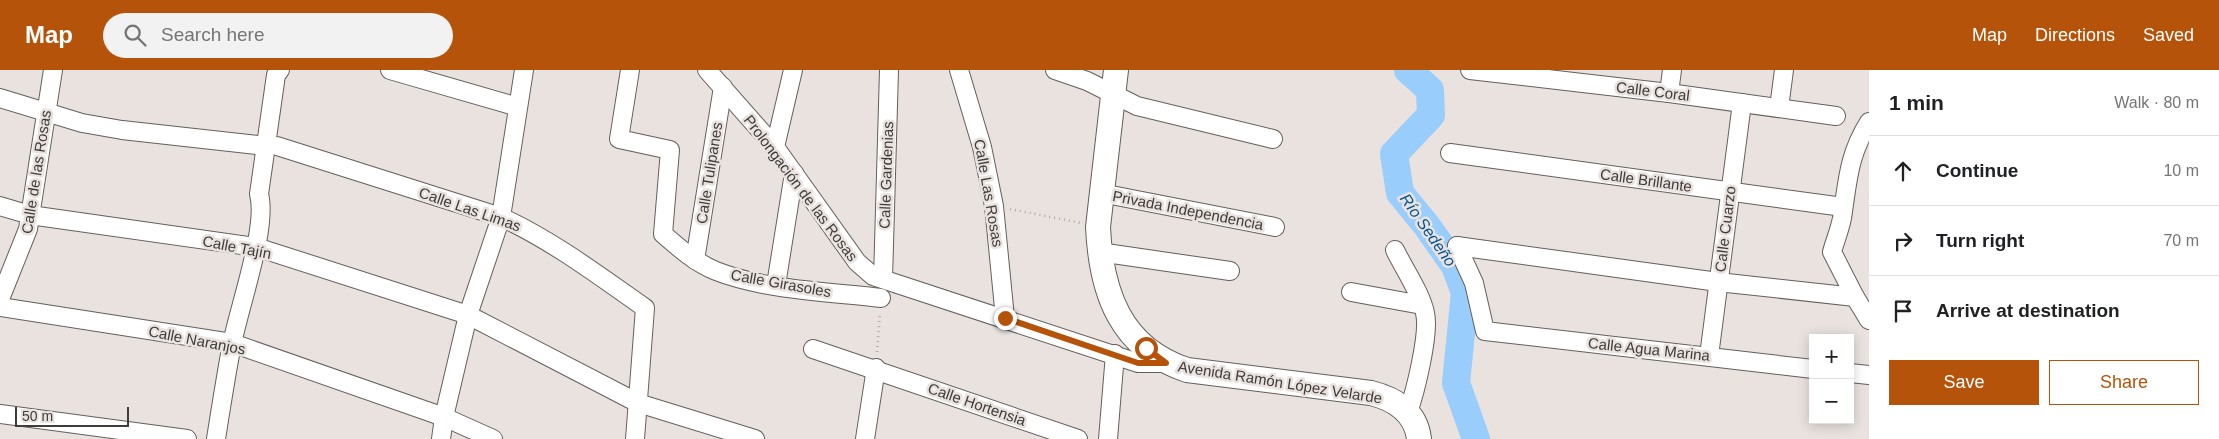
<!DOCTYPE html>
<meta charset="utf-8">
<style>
body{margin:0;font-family:Helvetica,sans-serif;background:#f2f2f2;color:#202124}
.controls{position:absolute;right:15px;bottom:15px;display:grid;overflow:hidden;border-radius:0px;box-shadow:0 2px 12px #0003}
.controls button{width:45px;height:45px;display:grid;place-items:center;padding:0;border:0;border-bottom:1px solid #e0e0e0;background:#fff;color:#202124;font:25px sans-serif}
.scale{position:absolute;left:15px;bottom:12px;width:114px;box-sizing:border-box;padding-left:5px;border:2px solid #3f3c3b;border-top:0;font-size:14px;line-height:18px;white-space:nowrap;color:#3f3c3b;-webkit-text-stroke:4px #e9e2df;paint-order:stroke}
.stop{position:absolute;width:15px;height:15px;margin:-11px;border:4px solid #b45309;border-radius:50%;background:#fff}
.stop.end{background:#b45309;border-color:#fff;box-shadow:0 1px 5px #0008}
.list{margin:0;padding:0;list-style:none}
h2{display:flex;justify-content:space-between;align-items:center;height:65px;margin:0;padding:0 20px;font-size:21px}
h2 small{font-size:16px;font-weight:400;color:#757577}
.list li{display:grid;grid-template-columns:32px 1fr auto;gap:15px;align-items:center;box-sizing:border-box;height:70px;padding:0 20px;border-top:1px solid #e0e0e0}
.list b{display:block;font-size:19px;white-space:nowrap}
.list em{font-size:16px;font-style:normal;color:#757577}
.actions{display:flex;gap:10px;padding:15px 20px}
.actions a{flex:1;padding:11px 0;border:1px solid #b45309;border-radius:0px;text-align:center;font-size:18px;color:#b45309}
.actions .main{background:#b45309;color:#fff}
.icon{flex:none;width:28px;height:28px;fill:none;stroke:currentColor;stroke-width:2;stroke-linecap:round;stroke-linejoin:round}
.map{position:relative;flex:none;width:1869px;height:369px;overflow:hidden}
header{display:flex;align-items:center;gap:30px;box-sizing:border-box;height:70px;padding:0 25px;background:#b45309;color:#fff}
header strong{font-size:24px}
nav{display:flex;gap:28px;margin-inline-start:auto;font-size:18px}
.search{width:350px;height:45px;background:#f2f2f2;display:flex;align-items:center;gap:12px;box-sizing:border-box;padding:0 18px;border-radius:28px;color:#757577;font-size:19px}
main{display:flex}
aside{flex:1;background:#fff}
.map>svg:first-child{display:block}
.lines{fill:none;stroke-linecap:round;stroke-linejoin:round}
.river{stroke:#99cdfc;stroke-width:28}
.minor-casing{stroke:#655f5c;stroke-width:20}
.secondary-casing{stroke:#655f5c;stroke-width:26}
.path{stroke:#aea8a6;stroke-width:2.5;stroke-dasharray:1 4;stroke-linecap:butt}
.minor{stroke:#fff;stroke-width:18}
.secondary{stroke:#fff;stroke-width:24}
.route{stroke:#b45309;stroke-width:6}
.labels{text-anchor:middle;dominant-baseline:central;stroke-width:5;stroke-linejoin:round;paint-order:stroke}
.street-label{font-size:15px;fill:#3f3c3b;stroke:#e9e2df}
.water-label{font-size:16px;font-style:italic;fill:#005790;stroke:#e9e2df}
</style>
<header>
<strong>Map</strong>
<div class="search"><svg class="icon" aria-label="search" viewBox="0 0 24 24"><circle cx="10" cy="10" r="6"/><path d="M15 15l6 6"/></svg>Search here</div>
<nav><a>Map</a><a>Directions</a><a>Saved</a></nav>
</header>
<main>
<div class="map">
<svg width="1869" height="369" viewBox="0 0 1869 369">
<rect width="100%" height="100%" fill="#e9e2df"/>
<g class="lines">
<!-- river -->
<polyline class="river" points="1408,0 1430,20 1431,45 1394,84 1400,123 1427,156 1455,196 1465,223 1456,313 1476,369"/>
<!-- minor casing -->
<g class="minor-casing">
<g id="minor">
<polyline points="390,0 518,37"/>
<path d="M630,0L619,69L670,80L663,164C679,178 696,193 716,201C764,220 830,222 881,228"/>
<polyline points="707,0 775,77 857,192 873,206 1138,293 1166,293"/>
<polyline points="959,0 982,77 994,136 1005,248"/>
<polyline points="1055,0 1087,11 1137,36 1273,69"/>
<polyline points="1470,0 1669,23 1836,46"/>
<polyline points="1669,23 1672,0"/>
<polyline points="0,28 82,53 122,60 266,76"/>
<polyline points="1779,38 1784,0"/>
<path d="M1869,52C1848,86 1848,110 1842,148C1840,159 1835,171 1832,182L1855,227L1869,250"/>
<path d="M277,76L501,147C553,171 598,205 645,238L635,369"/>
<polyline points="775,77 793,0"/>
<polyline points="1450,83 1843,137"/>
<polyline points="1101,123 1275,157"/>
<polyline points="0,136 30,145 256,177 468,245 638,333 755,369"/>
<polyline points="1457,176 1474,213 1485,261 1813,299"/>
<polyline points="1457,176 1718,212 1855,227"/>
<path d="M1395,180C1404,199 1421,223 1425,243C1430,263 1415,323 1408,342"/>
<polyline points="1099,182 1230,201"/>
<polyline points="695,190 723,17"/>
<polyline points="883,209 889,0"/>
<polyline points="776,215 794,103"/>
<polyline points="1351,222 1422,235"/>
<polyline points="0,229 28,159 53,0"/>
<polyline points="0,237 232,273 444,347 493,369"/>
<polyline points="813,279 1078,369"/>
<polyline points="1709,286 1742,33"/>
<polyline points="1850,303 1869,305"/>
<polyline points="0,344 187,369"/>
<path d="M216,369C221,337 226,305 232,274C239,237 268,157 259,124L276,5L280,0"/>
<polyline points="441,369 444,347 468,245 501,147 524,0"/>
<polyline points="865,369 876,298"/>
<polyline points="1108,369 1115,284"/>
</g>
</g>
<!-- secondary casing -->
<g class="secondary-casing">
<path id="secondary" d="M1116,0L1098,157C1101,222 1120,278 1187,300L1371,323C1395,329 1416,342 1419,369"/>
</g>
<!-- path -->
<g class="path">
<polyline points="1010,139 1081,153"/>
<polyline points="877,282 880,243"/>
</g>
<!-- minor -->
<use href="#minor" class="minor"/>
<!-- secondary -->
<use href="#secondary" class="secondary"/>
</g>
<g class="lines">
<!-- route -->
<polyline class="route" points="1005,248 1138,293 1166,293 1146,278"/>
</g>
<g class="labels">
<!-- street labels -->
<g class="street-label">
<text transform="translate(1653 21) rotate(7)">Calle Coral</text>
<text transform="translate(36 102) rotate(-81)">Calle de las Rosas</text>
<text transform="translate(709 103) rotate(-81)">Calle Tulipanes</text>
<text transform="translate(886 105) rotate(-88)">Calle Gardenias</text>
<text transform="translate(1646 110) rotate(8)">Calle Brillante</text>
<text transform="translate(801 118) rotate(53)">Prolongación de las Rosas</text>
<text transform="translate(989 123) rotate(80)">Calle Las Rosas</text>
<text transform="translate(470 139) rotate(19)">Calle Las Limas</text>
<text transform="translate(1188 140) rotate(11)">Privada Independencia</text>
<text transform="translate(1725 159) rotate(-83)">Calle Cuarzo</text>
<text transform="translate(237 177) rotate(11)">Calle Tajín</text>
<text transform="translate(781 213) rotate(10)">Calle Girasoles</text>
<text transform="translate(197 270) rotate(11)">Calle Naranjos</text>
<text transform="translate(1649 279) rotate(6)">Calle Agua Marina</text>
<text transform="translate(1280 312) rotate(9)">Avenida Ramón López Velarde</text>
<text transform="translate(977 334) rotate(19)">Calle Hortensia</text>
</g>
<!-- water labels -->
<g class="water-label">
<text transform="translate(1428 160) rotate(55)">Río Sedeño</text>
</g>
</g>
</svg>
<div class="controls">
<button>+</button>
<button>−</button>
</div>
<div class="scale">50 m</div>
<div class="stop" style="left:1146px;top:278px"></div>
<div class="stop end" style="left:1005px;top:248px"></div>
</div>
<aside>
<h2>1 min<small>Walk · 80 m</small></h2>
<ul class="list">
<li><svg class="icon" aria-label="ahead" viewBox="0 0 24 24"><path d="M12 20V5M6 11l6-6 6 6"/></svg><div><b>Continue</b></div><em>10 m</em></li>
<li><svg class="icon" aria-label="right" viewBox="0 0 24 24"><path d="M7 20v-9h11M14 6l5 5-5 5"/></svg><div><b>Turn right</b></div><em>70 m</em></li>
<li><svg class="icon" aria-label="arrive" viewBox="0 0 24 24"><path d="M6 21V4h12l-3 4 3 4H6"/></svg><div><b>Arrive at destination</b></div></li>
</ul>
<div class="actions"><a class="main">Save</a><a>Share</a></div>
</aside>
</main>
